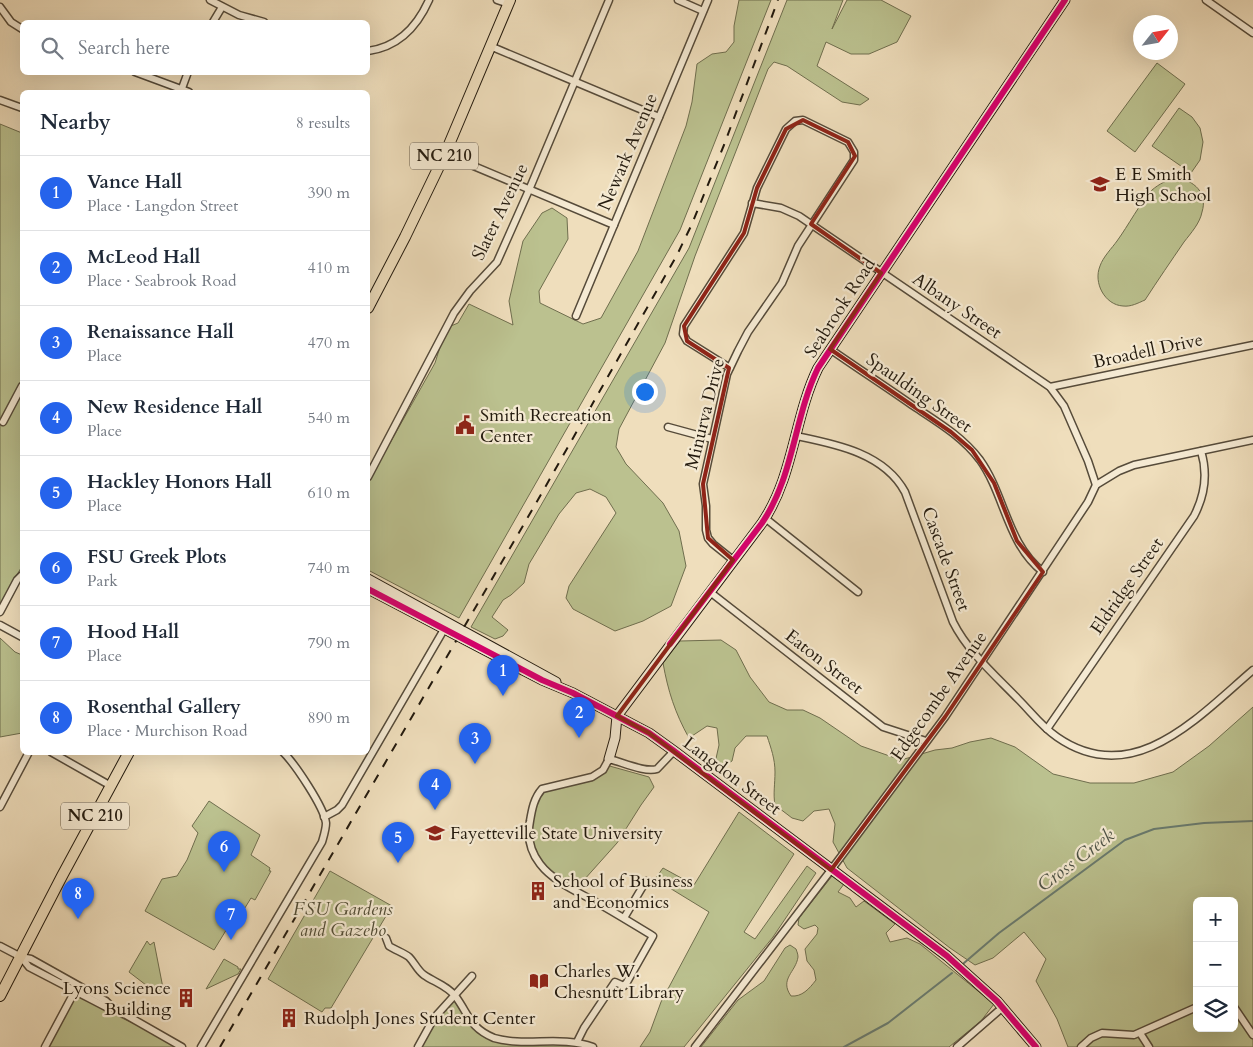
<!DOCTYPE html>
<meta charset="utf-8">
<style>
body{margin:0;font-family:Cardo,serif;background:#f6f6f7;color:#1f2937}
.controls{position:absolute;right:15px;bottom:15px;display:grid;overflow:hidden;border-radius:8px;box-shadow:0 5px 20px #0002}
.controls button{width:45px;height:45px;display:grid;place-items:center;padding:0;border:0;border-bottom:1px solid #e0e1e3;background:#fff;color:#1f2937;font:25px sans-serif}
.compass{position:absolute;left:1133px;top:15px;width:45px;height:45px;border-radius:50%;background:#fff;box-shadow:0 5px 20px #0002;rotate:59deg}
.you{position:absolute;left:644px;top:391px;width:18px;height:18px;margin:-12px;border:4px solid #fff;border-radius:50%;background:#1a73e8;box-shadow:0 0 0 8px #1a73e833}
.badge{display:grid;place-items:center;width:32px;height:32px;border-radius:50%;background:#2563eb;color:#fff;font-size:16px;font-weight:700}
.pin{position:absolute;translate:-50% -41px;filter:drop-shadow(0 1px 2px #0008)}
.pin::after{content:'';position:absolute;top:26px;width:18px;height:15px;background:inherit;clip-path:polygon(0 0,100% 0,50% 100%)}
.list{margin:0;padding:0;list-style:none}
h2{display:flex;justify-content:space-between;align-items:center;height:65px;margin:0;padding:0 20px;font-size:21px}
h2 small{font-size:16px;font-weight:400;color:#747a83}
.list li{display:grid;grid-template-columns:32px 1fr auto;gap:15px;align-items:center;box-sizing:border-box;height:75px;padding:0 20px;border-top:1px solid #e0e1e3}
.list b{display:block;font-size:19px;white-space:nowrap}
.list p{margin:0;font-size:16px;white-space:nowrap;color:#747a83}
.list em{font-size:16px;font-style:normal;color:#747a83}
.icon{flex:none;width:28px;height:28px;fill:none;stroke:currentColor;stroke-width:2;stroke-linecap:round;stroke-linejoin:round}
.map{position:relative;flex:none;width:1253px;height:1047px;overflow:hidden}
.search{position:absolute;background:#fff;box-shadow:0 5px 20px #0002;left:20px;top:20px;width:350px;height:55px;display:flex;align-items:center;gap:12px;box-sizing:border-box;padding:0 18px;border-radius:8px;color:#747a83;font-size:19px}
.panel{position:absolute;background:#fff;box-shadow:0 5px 20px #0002;left:20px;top:90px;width:350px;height:665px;border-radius:8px}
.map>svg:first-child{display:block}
.green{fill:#bbc18f;stroke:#6f6e4e;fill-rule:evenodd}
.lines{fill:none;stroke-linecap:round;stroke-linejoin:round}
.stream{stroke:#6a7b6f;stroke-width:2}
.street-casing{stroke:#564b3a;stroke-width:9}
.secondary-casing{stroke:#231a0e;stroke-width:11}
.primary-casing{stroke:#231a0e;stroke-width:12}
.street{stroke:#f5ead3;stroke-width:6}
.secondary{stroke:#f5ead3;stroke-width:9}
.primary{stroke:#efdebc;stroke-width:10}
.rail{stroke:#231a0e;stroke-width:2;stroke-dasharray:9 9;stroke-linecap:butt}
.cycleway-casing{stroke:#f5ead3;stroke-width:9}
.cycleway{stroke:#d6006c;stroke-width:6}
.marked{fill:none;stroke:#8f2418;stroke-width:4;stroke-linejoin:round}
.labels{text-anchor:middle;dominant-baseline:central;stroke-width:4.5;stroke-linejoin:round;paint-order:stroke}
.shield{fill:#f5ead3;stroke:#625849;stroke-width:1}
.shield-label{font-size:16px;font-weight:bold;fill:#231a0e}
.street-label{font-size:18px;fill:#231a0e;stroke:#f5ead3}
.poi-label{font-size:18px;fill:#231a0e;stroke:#f5ead3;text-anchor:start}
.park-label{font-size:18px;font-style:italic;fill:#514c35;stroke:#f5ead3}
.water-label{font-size:19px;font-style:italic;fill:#4d5347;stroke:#f5ead3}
</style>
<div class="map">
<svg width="1253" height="1047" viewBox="0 0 1253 1047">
<rect width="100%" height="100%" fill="#efdebc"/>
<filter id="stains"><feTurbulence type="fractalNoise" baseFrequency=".004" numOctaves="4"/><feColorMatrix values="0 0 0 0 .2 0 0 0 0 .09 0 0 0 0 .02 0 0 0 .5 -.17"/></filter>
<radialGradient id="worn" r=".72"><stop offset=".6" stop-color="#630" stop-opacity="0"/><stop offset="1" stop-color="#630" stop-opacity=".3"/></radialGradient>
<!-- green -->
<g class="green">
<polygon points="739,0 771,0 680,230 459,618 368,570 368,482 435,363 446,328 458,323 469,304 513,325 509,301 523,241 542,213 552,208 567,218 568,239 539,291 540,303 583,324 601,318 638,251 686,126 692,102 697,64 712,54 726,52 734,42 734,26"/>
<polygon points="787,0 843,0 832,29 847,0 881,0 911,16 897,42 869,54 851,54 826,42 817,66 869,99 860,105 842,102 787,66 774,62 768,69 695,256 665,343 619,429 616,447 626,464 663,503 679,531 686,566 671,606 643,621 615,631 573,609 566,598 569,586 616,513 606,497 590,489 576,493 559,514 529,564 524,583 511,595 503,600 492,617 508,630 503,636 495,639 471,627 689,248"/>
<polygon points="1157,63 1185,84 1135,152 1107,131"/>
<polygon points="1179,108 1192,117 1200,128 1203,142 1200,160 1191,173 1152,146"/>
<polygon points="0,124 22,133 22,566 0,605"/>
<path d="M1176,178C1194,180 1208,193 1202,212C1200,223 1191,233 1184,242C1171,261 1158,280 1145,300C1138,303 1131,307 1123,306C1105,305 1093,283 1100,266C1103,257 1112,248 1117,241C1128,226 1140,203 1152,190C1159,184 1167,180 1176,178Z"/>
<polygon points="0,638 15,652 22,655 22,733 0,737"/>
<path d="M721,640L736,650L750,677L769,702L787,710H803L820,718L861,746L901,760L935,750L952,748L970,742L991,738L1015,747L1053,774L1090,783H1134L1173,772L1209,746L1253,707V1047H1068L1057,1019L1036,981L1046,959L1024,932L993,958L975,965L950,948L847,868L833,842L835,824L829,809L814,811L803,821L792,818L775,805C773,794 775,784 775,772C775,759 771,748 767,736H746L735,748L732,761L721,768L715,763L719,745L717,728L707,726L689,738C675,713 668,691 663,663L680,641ZM1197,901H1234V1028H1197Z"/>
<polygon points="606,765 649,777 654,787 641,805 617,843 575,890 566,885 536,858 529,827 542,789 592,777"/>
<polygon points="209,801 260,835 251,855 270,868 269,871 271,871 255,900 251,898 243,911 239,909 214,950 145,911 162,879 177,876 187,860 198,833 192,826"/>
<polygon points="739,812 794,854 744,932 755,939 807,866 816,873 773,937 684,1047 640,1047 650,1032 661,1002 709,912 655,879 663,868 694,885"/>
<polygon points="330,871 392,906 331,1008 325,1008 322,1012 268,979"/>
<path d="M832,876L844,884L838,892L850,898L856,907L864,901L895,924L886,933L890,942L907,938L920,944L994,1004L981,1021L949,1047H701L738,1000L764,981L785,948L790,945L796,949C797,952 798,954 798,957C796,972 779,979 791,996C802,997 809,989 816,980L814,970L807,961L805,949L817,934L818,928L815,925L804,929L798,925L799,918Z"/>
<polygon points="147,941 150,945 154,942 163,988 159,995 129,972"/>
<polygon points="224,959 238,967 238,969 241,969 238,974 206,989"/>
<polygon points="74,995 149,1031 177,1047 45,1047"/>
<polygon points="455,996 468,1018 498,1039 592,1047 418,1047 427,1030"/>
</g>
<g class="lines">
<!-- stream -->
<g class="stream">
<polyline points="964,963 999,933 1125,840 1154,829 1204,823 1253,821"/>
<polyline points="844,1047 888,1023 952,973"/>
</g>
<!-- street casing -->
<g class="street-casing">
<g id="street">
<polyline points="210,0 239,15 264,22"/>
<polyline points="497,0 509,4"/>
<polyline points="678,0 703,11"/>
<polyline points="1206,0 1253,33"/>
<polyline points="0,7 11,22 22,29"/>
<polyline points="213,22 222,7"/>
<polyline points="490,46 659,117"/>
<path d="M368,51C398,47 417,27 429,0"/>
<polyline points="135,72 189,92"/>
<polyline points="181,91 188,72"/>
<polyline points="0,100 22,108"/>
<polyline points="445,154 614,225"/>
<polyline points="752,203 781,208 799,216 1050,387 1064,406 1088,461 1096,485"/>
<polyline points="576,316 708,0"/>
<path d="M830,349C857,368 885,386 912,405C936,421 962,436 980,460C1005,495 1007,544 1043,572"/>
<polyline points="730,368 687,341 683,334 684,326 744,233 757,188 786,129 795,121 803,120 848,142 854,152 854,160 798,246 782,283 748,332 738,351 727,374 703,484 706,506 706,530 708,538 713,544 733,560"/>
<polyline points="1050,387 1253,345"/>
<polyline points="3,422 22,386"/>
<polyline points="668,427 712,439"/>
<path d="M796,436C835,444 884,453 905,492L953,622C968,652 996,676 1019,700C1031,712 1042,727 1057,737C1133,790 1198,717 1253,670"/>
<polyline points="368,477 454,313 470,291 497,262 529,190 609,0"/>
<polyline points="765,518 858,592"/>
<polyline points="710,592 883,727 926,741"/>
<polyline points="0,612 17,580 22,575"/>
<polyline points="0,625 22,637"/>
<path d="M1047,729L1194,516C1205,495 1208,474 1201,451"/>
<polyline points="51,752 111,786"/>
<polyline points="0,807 29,752"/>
<polyline points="324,817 337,810 342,805 446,626"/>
<polyline points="624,918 646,881"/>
<path d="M386,938L389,946C395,950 404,953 409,957C415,963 417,970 424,975C434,982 448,986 456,997C469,1015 470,1028 494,1038C526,1047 561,1035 593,1047"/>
<polyline points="0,946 21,957 31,959 106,1001 112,1007 182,1047"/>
<polyline points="21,957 29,967 106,1007 112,1007"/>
<polyline points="1234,1007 1253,1035"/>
<polyline points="1140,1033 1149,1047"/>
<path d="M577,1042L584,1028L615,982L624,986L627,982L653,936C633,924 614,912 594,901C576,891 553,881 540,864C530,851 527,836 530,821C532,809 534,798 542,789L592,777L603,770L609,759C622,762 645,773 657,769L674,751"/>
<polyline points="45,1047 76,989"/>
<path d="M201,1047L322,842C324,835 326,829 326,823C324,807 295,764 283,752"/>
<polyline points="418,1047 434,1018 472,976"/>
<polyline points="695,1047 831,870 945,717 1088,502 1096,485 1119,471 1134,465 1253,440"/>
<polyline points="957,1047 1003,1007"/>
<polyline points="1081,1047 1091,1038 1102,1033 1134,1035 1197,1007"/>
</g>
</g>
<!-- secondary casing -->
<g class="secondary-casing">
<g id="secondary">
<polyline points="368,579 556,682"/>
<polyline points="368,589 542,680 573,693 649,733 674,751 947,956 997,1001 1036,1047"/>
<path d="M609,759L615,738L617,716L762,523C794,476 794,417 818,368L1065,0"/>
</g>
</g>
<!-- primary casing -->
<g class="primary-casing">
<g id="primary">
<polyline points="368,308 405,237 445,154 510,0"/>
<polyline points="0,996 62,876 129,752"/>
</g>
</g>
<!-- street -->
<use href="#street" class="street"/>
<!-- secondary -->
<use href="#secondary" class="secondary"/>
<!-- primary -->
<use href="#primary" class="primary"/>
<!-- rail -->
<polyline class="rail" points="220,1047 535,505 677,255 692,224 724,145 778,0"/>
<!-- cycleway casing -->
<g class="cycleway-casing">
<g id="cycleway">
<polyline points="368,589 542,680 573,693 649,733 674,751 947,956 997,1001 1036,1047"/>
<path d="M670,644L762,523C794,476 794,417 818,368L1065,0"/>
</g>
</g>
<!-- cycleway -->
<use href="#cycleway" class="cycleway"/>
</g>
<!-- marked area -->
<path class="marked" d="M803,120L848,142L855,156L811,224L881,273L830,349L951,432L972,450L994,483L1017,541L1043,572L945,717L831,870L649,733L617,716L733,560L708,538L703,484L729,368L687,341L684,326L744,233L757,188L786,129Z"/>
<!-- icons -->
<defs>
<g id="school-bare" transform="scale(1.5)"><path d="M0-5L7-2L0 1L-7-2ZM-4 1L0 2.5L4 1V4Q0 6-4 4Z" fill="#8f2418" stroke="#f5ead3" stroke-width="2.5" paint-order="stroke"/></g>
<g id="civic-bare" transform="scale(1.5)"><path d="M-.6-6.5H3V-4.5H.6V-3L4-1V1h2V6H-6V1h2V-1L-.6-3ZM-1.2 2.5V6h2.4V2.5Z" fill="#8f2418" stroke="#f5ead3" stroke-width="2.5" paint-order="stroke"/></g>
<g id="university-bare" transform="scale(1.5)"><path d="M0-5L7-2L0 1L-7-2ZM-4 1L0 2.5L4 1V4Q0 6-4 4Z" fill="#8f2418" stroke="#f5ead3" stroke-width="2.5" paint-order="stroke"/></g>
<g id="building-bare" transform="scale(1.5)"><path d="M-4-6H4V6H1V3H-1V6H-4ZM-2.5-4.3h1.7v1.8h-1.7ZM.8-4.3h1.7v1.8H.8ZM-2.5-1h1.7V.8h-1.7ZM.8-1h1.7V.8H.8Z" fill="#8f2418" stroke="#f5ead3" stroke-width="2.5" paint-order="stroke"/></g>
<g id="library-bare" transform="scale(1.5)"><path d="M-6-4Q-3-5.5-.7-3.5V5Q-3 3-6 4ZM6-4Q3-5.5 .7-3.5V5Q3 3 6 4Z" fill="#8f2418" stroke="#f5ead3" stroke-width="2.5" paint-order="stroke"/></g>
</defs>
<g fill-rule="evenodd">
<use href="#school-bare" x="1100" y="184"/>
<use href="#civic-bare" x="465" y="425"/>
<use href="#university-bare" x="435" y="833"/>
<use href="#building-bare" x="538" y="891"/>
<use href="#library-bare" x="539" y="981"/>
<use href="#building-bare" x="186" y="998"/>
<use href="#building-bare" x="289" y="1018"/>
</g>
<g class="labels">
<!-- shield labels -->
<g class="shield">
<rect x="410" y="142.5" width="68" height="27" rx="4"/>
<rect x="61" y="802.5" width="68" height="27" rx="4"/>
</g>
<g class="shield-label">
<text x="444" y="156">NC 210</text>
<text x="95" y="816">NC 210</text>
</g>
<!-- street labels -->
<g class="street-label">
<text transform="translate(628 152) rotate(-67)">Newark Avenue</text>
<text transform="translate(500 212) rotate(-64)">Slater Avenue</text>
<text transform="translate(957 306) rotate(34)">Albany Street</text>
<text transform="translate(840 308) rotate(-57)">Seabrook Road</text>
<text transform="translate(1148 351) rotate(-12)">Broadell Drive</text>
<text transform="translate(919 393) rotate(35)">Spaulding Street</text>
<text transform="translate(705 414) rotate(-76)">Minurva Drive</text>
<text transform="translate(946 559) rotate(70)">Cascade Street</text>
<text transform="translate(1127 586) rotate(-55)">Eldridge Street</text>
<text transform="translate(824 662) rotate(38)">Eaton Street</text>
<text transform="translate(939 696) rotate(-55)">Edgecombe Avenue</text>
<text transform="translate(732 776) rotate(37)">Langdon Street</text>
</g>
<!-- poi labels -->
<g class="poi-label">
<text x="1115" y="174">E E Smith<tspan x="1115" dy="21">High School</tspan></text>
<text x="480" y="415">Smith Recreation<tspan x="480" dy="21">Center</tspan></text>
<text x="450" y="833">Fayetteville State University</text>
<text x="553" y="881">School of Business<tspan x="553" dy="21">and Economics</tspan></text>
<text x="554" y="971">Charles W.<tspan x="554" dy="21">Chesnutt Library</tspan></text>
<text x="171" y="988" text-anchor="end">Lyons Science<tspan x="171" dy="21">Building</tspan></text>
<text x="304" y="1018">Rudolph Jones Student Center</text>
</g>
<!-- park labels -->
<g class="park-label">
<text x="343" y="909">FSU Gardens<tspan x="343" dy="21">and Gazebo</tspan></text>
</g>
<!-- water labels -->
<g class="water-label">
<text transform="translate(1076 860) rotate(-37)">Cross Creek</text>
</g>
</g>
<rect width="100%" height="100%" filter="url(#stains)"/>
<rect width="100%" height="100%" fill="url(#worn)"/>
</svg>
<div class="controls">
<button>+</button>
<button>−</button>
<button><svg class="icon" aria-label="layers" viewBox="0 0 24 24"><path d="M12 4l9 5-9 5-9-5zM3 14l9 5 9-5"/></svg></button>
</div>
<svg class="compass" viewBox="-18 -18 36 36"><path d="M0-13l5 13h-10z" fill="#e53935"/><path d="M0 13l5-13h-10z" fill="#747a83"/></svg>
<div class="you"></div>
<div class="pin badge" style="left:503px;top:696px">1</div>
<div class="pin badge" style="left:579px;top:738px">2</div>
<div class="pin badge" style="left:475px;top:764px">3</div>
<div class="pin badge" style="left:435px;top:810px">4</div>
<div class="pin badge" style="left:398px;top:863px">5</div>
<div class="pin badge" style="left:224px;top:872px">6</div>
<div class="pin badge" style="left:231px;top:940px">7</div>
<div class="pin badge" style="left:78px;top:919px">8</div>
<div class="search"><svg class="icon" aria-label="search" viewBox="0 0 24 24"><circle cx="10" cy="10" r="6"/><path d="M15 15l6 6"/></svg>Search here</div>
<section class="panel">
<h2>Nearby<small>8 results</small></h2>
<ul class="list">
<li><span class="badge">1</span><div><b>Vance Hall</b><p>Place · Langdon Street</p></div><em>390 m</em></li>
<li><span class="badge">2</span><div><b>McLeod Hall</b><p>Place · Seabrook Road</p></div><em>410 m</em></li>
<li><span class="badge">3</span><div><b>Renaissance Hall</b><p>Place</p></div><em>470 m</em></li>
<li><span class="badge">4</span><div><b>New Residence Hall</b><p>Place</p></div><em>540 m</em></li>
<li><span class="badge">5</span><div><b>Hackley Honors Hall</b><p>Place</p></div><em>610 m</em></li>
<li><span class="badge">6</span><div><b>FSU Greek Plots</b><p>Park</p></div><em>740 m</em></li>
<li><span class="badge">7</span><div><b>Hood Hall</b><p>Place</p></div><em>790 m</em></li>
<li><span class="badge">8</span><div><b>Rosenthal Gallery</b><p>Place · Murchison Road</p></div><em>890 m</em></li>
</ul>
</section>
</div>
